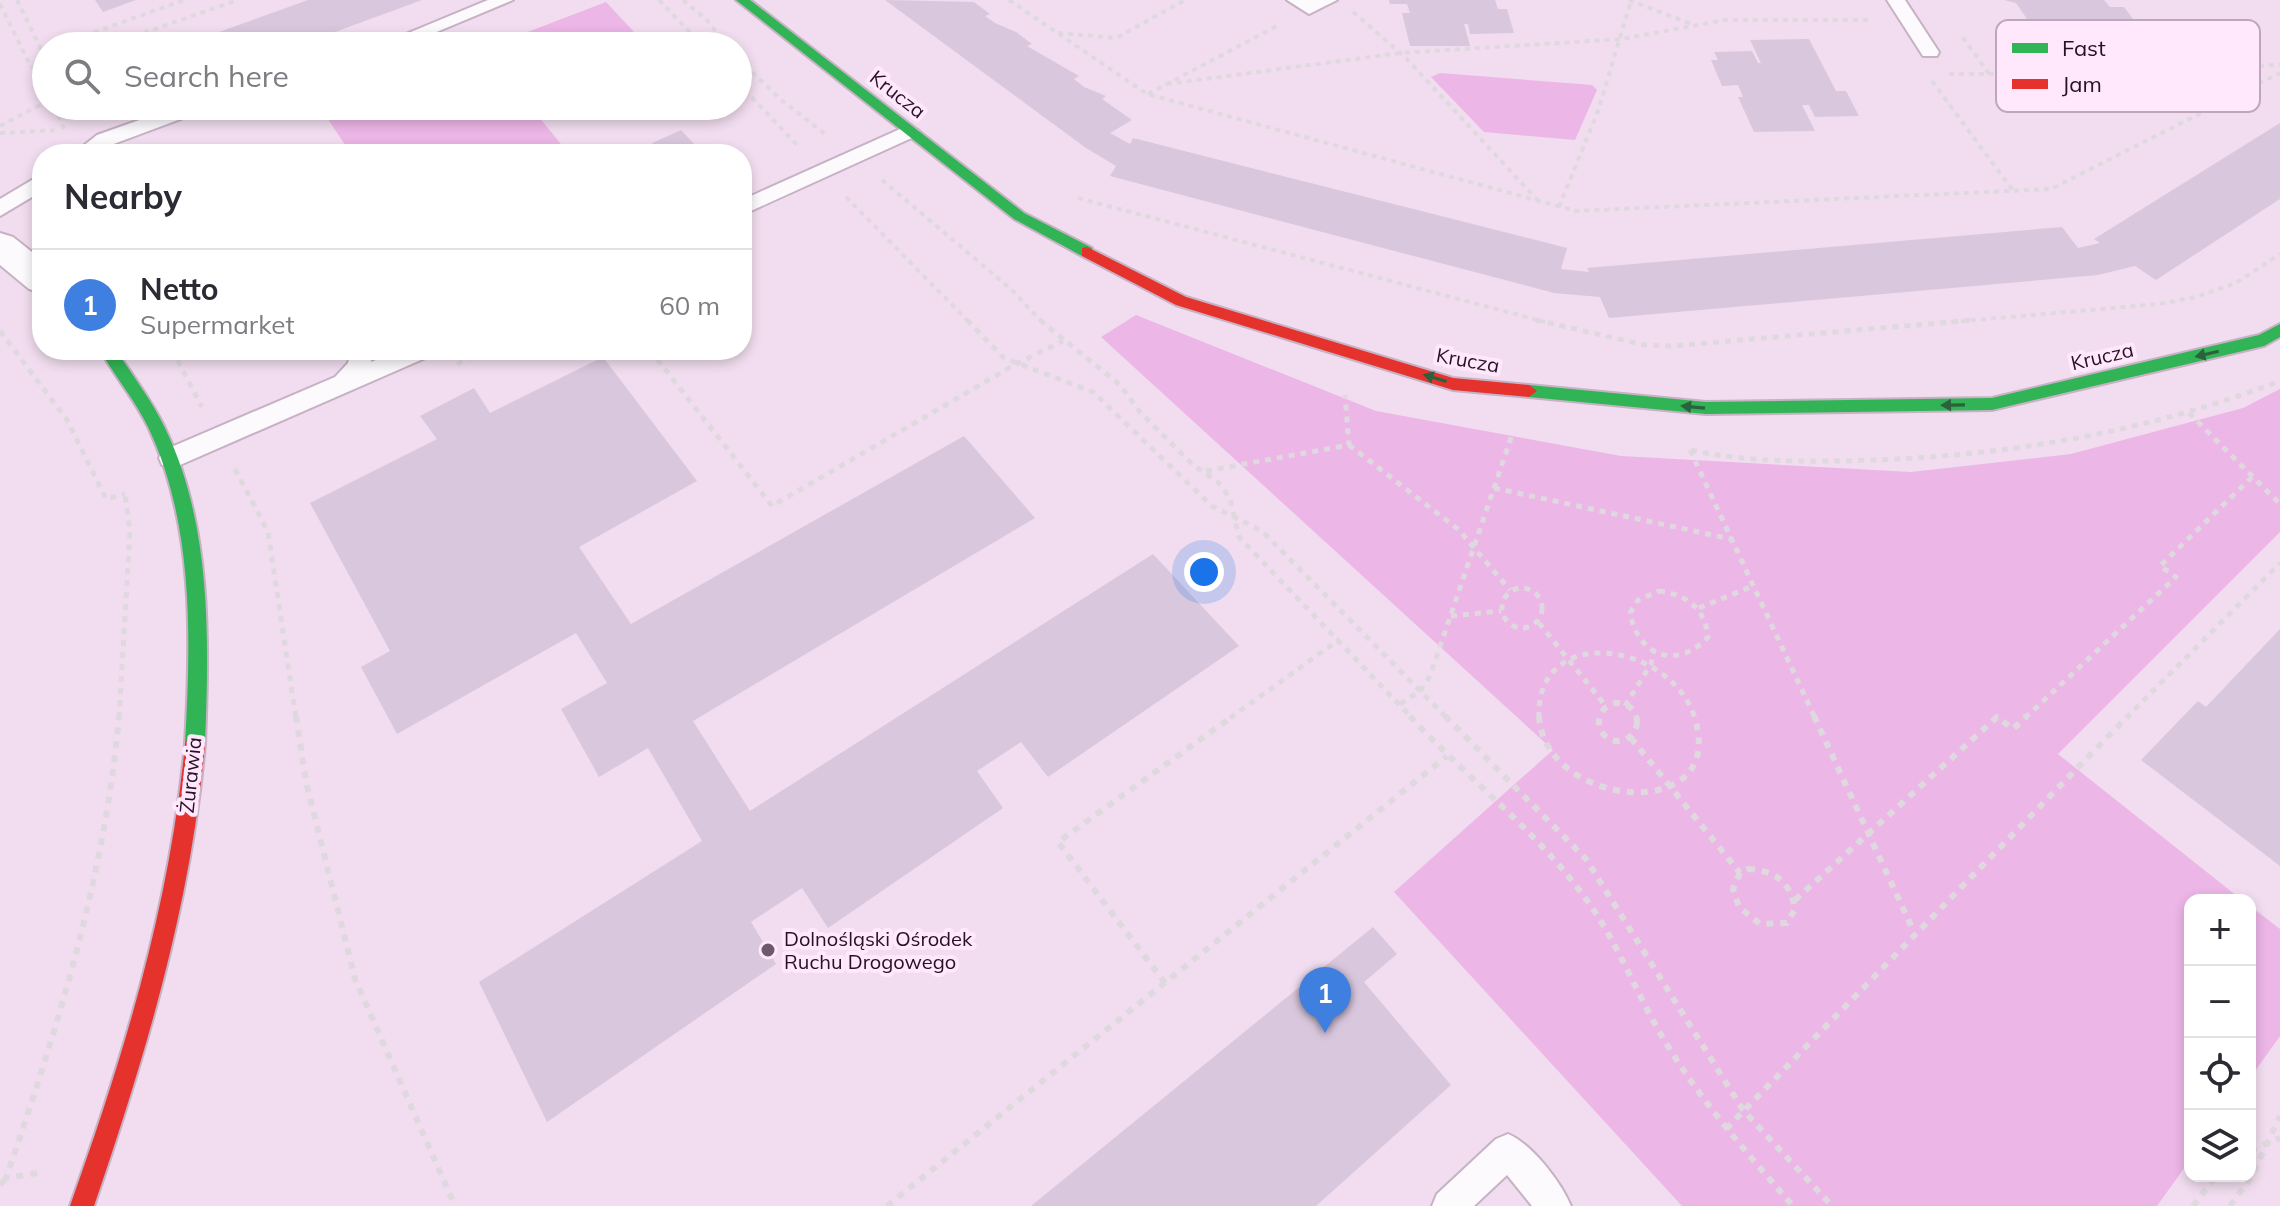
<!DOCTYPE html>
<meta charset="utf-8">
<style>
body{margin:0;font-family:Mulish,sans-serif;background:#f7f7f7;color:#2b2b33}
.controls{position:absolute;right:24px;bottom:24px;display:grid;overflow:hidden;border-radius:16px;box-shadow:0 4px 12px #0003}
.controls button{width:72px;height:72px;display:grid;place-items:center;padding:0;border:0;border-bottom:2px solid #e1e1e2;background:#fff;color:#2b2b33;font:40px sans-serif}
.you{position:absolute;left:1204px;top:572px;width:28px;height:28px;margin:-20px;border:6px solid #fff;border-radius:50%;background:#1a73e8;box-shadow:0 0 0 12px #1a73e833}
.badge{display:grid;place-items:center;width:52px;height:52px;border-radius:50%;background:#6d586c;color:#fff;font-size:26px;font-weight:700}
.pin{position:absolute;translate:-50% -66px;filter:drop-shadow(0 2px 4px #0008)}
.pin::after{content:'';position:absolute;top:42px;width:28px;height:24px;background:inherit;clip-path:polygon(0 0,100% 0,50% 100%)}
.list{margin:0;padding:0;list-style:none}
h2{display:flex;justify-content:space-between;align-items:center;height:104px;margin:0;padding:0 32px;font-size:34px}
h2 small{font-size:26px;font-weight:400;color:#7c7c81}
.list li{display:grid;grid-template-columns:52px 1fr auto;gap:24px;align-items:center;box-sizing:border-box;height:112px;padding:0 32px;border-top:2px solid #e1e1e2}
.list b{display:block;font-size:30px;white-space:nowrap}
.list p{margin:0;font-size:26px;white-space:nowrap;color:#7c7c81}
.list em{font-size:26px;font-style:normal;color:#7c7c81}
.icon{flex:none;width:44px;height:44px;fill:none;stroke:currentColor;stroke-width:2;stroke-linecap:round;stroke-linejoin:round}
.map{position:relative;flex:none;width:2280px;height:1206px;overflow:hidden}
.search{position:absolute;background:#fff;box-shadow:0 4px 12px #0003;left:32px;top:32px;width:720px;height:88px;display:flex;align-items:center;gap:20px;box-sizing:border-box;padding:0 28px;border-radius:44px;color:#7c7c81;font-size:30px}
.panel{position:absolute;background:#fff;box-shadow:0 4px 12px #0003;left:32px;top:144px;width:720px;height:216px;border-radius:32px}
.map>svg:first-child{display:block}
.green{fill:#ecb6e7}
.building{fill:#d9c7de}
.lines{fill:none;stroke-linecap:round;stroke-linejoin:round}
.lane-casing{stroke:#c6b2c4;stroke-width:4}
.street-casing{stroke:#c6b2c4;stroke-width:4}
.fast-casing{stroke:#c6b2c4;stroke-width:4}
.jam-casing{stroke:#c6b2c4;stroke-width:4}
.path-far2{stroke:#dfd9df;stroke-width:4;stroke-dasharray:5 5;stroke-linecap:butt}
.path-far1{stroke:#dfd9df;stroke-width:5;stroke-dasharray:6 6;stroke-linecap:butt}
.path{stroke:#dfd9df;stroke-width:6;stroke-dasharray:7 7;stroke-linecap:butt}
.lane{fill:#fdfafd;fill-rule:evenodd}
.street{fill:#fdfafd;fill-rule:evenodd}
.fast{fill:#30b455;fill-rule:evenodd}
.jam{fill:#e5322d;fill-rule:evenodd}
.oneway{fill:#2b623d}
.poi-dot{fill:#6d586c;stroke:#ffe7fc;stroke-width:3}
.labels{text-anchor:middle;dominant-baseline:central;stroke-width:8;stroke-linejoin:round;paint-order:stroke}
.street-label{font-size:20px;fill:#261125;stroke:#ffe7fc}
.poi-label{font-size:20px;fill:#261125;stroke:#ffe7fc;text-anchor:start}
.key{fill:#ffe7fc;stroke:#bea7bc;stroke-width:2}
.key-label{font-size:22px;fill:#261125}
</style>
<div class="map">
<svg width="2280" height="1206" viewBox="0 0 2280 1206">
<rect width="100%" height="100%" fill="#f1ddef"/>
<!-- green -->
<g class="green">
<polygon points="606,2 647,46 519,46 512,38"/>
<polygon points="1440,73 1592,85 1597,90 1575,140 1484,132 1431,77"/>
<polygon points="333,106 530,106 569,154 351,154 322,110"/>
<polygon points="1136,315 1376,411 1621,456 1911,472 2071,454 2243,408 2280,389 2280,532 2058,754 2242,900 2190,900 2190,1160 2157,1206 1682,1206 1394,892 1553,750 1101,337"/>
<polygon points="2250,906 2280,929 2280,1036 2250,1078"/>
</g>
<!-- building -->
<g class="building">
<polygon points="95,0 136,0 103,12"/>
<polygon points="308,0 422,0 297,46 180,46"/>
<polygon points="885,0 974,2 990,14 985,16 995,23 1016,32 1032,44 1027,46 1079,76 1074,79 1084,87 1106,96 1102,99 1132,120 1110,133 1130,144 1133,138 1567,248 1561,269 1589,272 1587,268 2062,227 2078,248 2100,243 2094,239 2280,123 2280,199 2156,280 2135,266 2098,275 1609,318 1600,297 1554,293 1110,176 1116,166 1086,148"/>
<polygon points="1389,0 1495,0 1498,9 1507,9 1514,33 1470,34 1468,24 1464,24 1470,46 1410,46 1402,13 1410,13 1407,4 1390,4"/>
<polygon points="2004,0 2104,0 2110,7 2124,7 2142,31 2135,31 2140,38 2105,39 2097,27 2091,27 2109,51 2050,52 2016,3"/>
<polygon points="1809,39 1836,91 1846,91 1859,116 1815,117 1809,105 1802,105 1815,131 1754,132 1738,97 1743,97 1738,85 1722,86 1711,60 1718,60 1714,52 1752,51 1758,63 1761,63 1750,40"/>
<polygon points="681,130 696,146 678,154 662,154 652,143"/>
<polygon points="603,357 697,481 579,547 631,624 964,436 1035,518 693,721 750,811 1153,554 1239,646 1048,777 1021,742 977,771 1003,808 828,928 802,888 751,922 776,964 547,1122 479,982 702,841 648,748 599,777 561,709 607,683 576,633 397,734 361,667 390,651 310,503 437,439 420,416 474,388 490,413"/>
<polygon points="2280,629 2280,866 2141,760 2198,701 2206,707"/>
<polygon points="1373,927 1397,954 1364,982 1451,1085 1316,1206 1031,1206"/>
</g>
<g class="lines">
<!-- lane casing -->
<g class="lane-casing">
<g id="lane">
<polygon points="488,0 513,0 403,46 377,46"/>
<polygon points="1287,0 1337,0 1309,14"/>
<polygon points="1887,0 1905,0 1939,52 1937,56 1923,56"/>
<polygon points="179,106 208,106 205,110 111,145 97,154 73,154 97,135"/>
<polygon points="909,125 919,131 916,136 742,215 742,200"/>
<polygon points="42,174 42,191 0,216 0,199"/>
<polygon points="351,350 373,350 371,362 400,350 433,350 430,356 180,465 162,465 159,458 162,451 335,377 348,363"/>
<path d="M1508,1134C1532,1144 1561,1182 1571,1206H1532L1507,1175L1474,1206H1432L1437,1194L1496,1139Z"/>
</g>
</g>
<!-- street casing -->
<g class="street-casing">
<polygon id="street" points="0,233 13,237 42,260 42,293 29,289 0,265"/>
</g>
<!-- fast casing -->
<g class="fast-casing">
<g id="fast">
<polygon points="736,0 750,0 1024,213 1092,248 1092,256 1082,256 1014,219"/>
<polygon points="2280,324 2280,337 2264,346 1992,410 1706,414 1529,397 1521,391 1529,385 1706,402 1992,398 2259,335"/>
<path d="M100,350H116C133,376 152,401 165,428C212,525 209,640 205,744L202,750L195,753L188,750L185,744C191,640 194,525 149,429C136,401 115,377 100,350Z"/>
</g>
</g>
<!-- jam casing -->
<g class="jam-casing">
<g id="jam">
<polygon points="1087,247 1186,297 1453,378 1529,385 1537,391 1529,397 1453,390 1176,305 1082,256 1082,248"/>
<path d="M195,735L202,738L205,744C191,904 146,1054 94,1206H70C124,1055 170,905 185,744L188,738Z"/>
</g>
</g>
<!-- path-far2 -->
<g class="path-far2">
<polyline points="17,0 42,51 46,50"/>
<polyline points="659,0 703,46"/>
<polyline points="683,0 707,20 727,46"/>
<polyline points="1009,0 1147,94 1576,211 2051,189 2280,73"/>
<polyline points="1629,0 1694,25"/>
<polyline points="0,4 31,67 46,67"/>
<polyline points="1353,12 1406,58 1539,202"/>
<polyline points="1058,33 1116,38 1185,0"/>
<polyline points="56,46 184,0"/>
<polyline points="106,46 238,0"/>
<polyline points="738,58 780,99 825,134"/>
<polyline points="46,66 42,79 46,87"/>
<polyline points="1949,74 1989,74 1962,36"/>
<polyline points="1989,74 2280,65"/>
<polyline points="1932,81 2014,192"/>
<polyline points="738,83 798,146"/>
<polyline points="1167,84 1400,53 1622,39 1725,20 1869,20"/>
<polyline points="1148,94 1277,26"/>
<polyline points="54,106 65,131"/>
<polyline points="0,126 46,102"/>
<polyline points="0,133 59,130"/>
<polyline points="882,180 1012,290 1042,322"/>
<polyline points="846,197 969,322"/>
<polyline points="1078,198 1545,322"/>
<polyline points="1559,207 1598,111 1630,4"/>
<polyline points="1951,322 2159,304 2196,297 2236,283 2280,254"/>
</g>
<!-- path-far1 -->
<g class="path-far1">
<polyline points="967,320 1004,358 1093,392 1212,506 1262,531 1447,718"/>
<polyline points="1040,320 1120,385 1140,412 1193,465 1218,482 1230,498 1239,537 1412,718"/>
<polyline points="1536,320 1645,345 1671,346 1974,320"/>
<polyline points="0,331 67,420 106,499 125,494"/>
<polyline points="172,350 202,407"/>
<polyline points="650,350 772,506 1016,364 1063,341"/>
<polyline points="457,364 487,350"/>
<polyline points="2189,413 2280,504"/>
<polyline points="1349,445 1459,530 1510,590"/>
<polyline points="1690,450 1815,718"/>
<path d="M1691,450C1751,463 1812,462 1874,460C2014,455 2149,431 2280,381"/>
<polyline points="235,469 268,532 296,718"/>
<polyline points="1206,471 1349,445 1345,395"/>
<polyline points="1494,488 1731,539"/>
<circle cx="1522" cy="608" r="20"/>
<path d="M1659,591C1687,595 1705,608 1708,637C1678,670 1638,657 1630,613L1638,600Z"/>
<polyline points="1699,608 1753,586"/>
<polyline points="1451,616 1501,611"/>
<polyline points="1539,623 1605,705"/>
<polyline points="1400,704 1420,691 1430,676 1513,432"/>
<polyline points="1625,706 1651,664 1654,651"/>
<polyline points="119,718 130,532 125,494"/>
<polyline points="1230,718 1340,639"/>
<path d="M1539,718C1535,622 1670,641 1695,718"/>
<polyline points="1996,718 1998,718"/>
<polyline points="2025,718 2176,577 2160,566 2252,477"/>
<polyline points="2126,718 2280,563"/>
</g>
<!-- path -->
<g class="path">
<circle cx="1618" cy="722" r="19"/>
<polyline points="296,716 306,782 355,979 455,1206"/>
<path d="M1410,716C1471,783 1547,838 1597,915C1622,954 1639,998 1663,1038C1699,1099 1747,1153 1793,1206"/>
<polyline points="1445,716 1586,859 1743,1110 1832,1206"/>
<path d="M1539,716C1544,809 1731,826 1694,716"/>
<polyline points="1814,716 1914,932"/>
<polyline points="1631,738 1740,873"/>
<path d="M1748,869C1774,870 1791,882 1795,909L1787,923L1760,924L1739,907L1733,889L1740,873Z"/>
<polyline points="1795,900 1997,717 2013,729 2027,716"/>
<polyline points="1165,983 1058,842 1233,716"/>
<polyline points="1726,1129 2128,716"/>
<polyline points="2250,1150 2280,1138"/>
<path d="M37,1173L6,1178C58,1027 105,876 119,716"/>
<polyline points="0,1185 6,1178"/>
<polyline points="887,1206 1447,756"/>
<polyline points="2193,1206 2216,1176"/>
<polyline points="2230,1206 2252,1176 2280,1116"/>
</g>
<!-- lane -->
<use href="#lane" class="lane"/>
<!-- street -->
<use href="#street" class="street"/>
<!-- fast -->
<use href="#fast" class="fast"/>
<!-- jam -->
<use href="#jam" class="jam"/>
</g>
<!-- one-way arrows -->
<defs><path id="oneway-solid" d="M-6-.8H1V-3.2L6.5 0L1 3.2V.8H-6Z" transform="scale(2)"/></defs>
<g class="oneway">
<use href="#oneway-solid" transform="translate(2207 354) rotate(167)"/>
<use href="#oneway-solid" transform="translate(1435 378) rotate(-163)"/>
<use href="#oneway-solid" transform="translate(1953 405) rotate(179)"/>
<use href="#oneway-solid" transform="translate(1693 407) rotate(-175)"/>
</g>
<!-- markers -->
<circle class="poi-dot" cx="768" cy="950" r="8"/>
<g class="labels">
<!-- street labels -->
<g class="street-label">
<text transform="translate(898 94) rotate(38)">Krucza</text>
<text transform="translate(2102 356) rotate(-13)">Krucza</text>
<text transform="translate(1468 360) rotate(10)">Krucza</text>
<text transform="translate(190 775) rotate(-84)">Żurawia</text>
</g>
<!-- poi labels -->
<g class="poi-label">
<text x="784" y="938">Dolnośląski Ośrodek<tspan x="784" dy="23">Ruchu Drogowego</tspan></text>
</g>
</g>
<!-- legend -->
<rect x="1996" y="20" width="264" height="92" rx="12" class="key"/>
<rect x="2012" y="43" width="36" height="10" fill="#30b455"/>
<rect x="2012" y="79" width="36" height="10" fill="#e5322d"/>
<g class="key-label">
<text x="2062" y="56">Fast</text>
<text x="2062" y="92">Jam</text>
</g>
</svg>
<div class="controls">
<button>+</button>
<button>−</button>
<button><svg class="icon" aria-label="locate" viewBox="0 0 24 24"><circle cx="12" cy="12" r="6"/><path d="M12 2v4M12 18v4M2 12h4M18 12h4"/></svg></button>
<button><svg class="icon" aria-label="layers" viewBox="0 0 24 24"><path d="M12 4l9 5-9 5-9-5zM3 14l9 5 9-5"/></svg></button>
</div>
<div class="you"></div>
<div class="pin badge" style="left:1325px;top:1033px;background:#3f7fe0">1</div>
<div class="search"><svg class="icon" aria-label="search" viewBox="0 0 24 24"><circle cx="10" cy="10" r="6"/><path d="M15 15l6 6"/></svg>Search here</div>
<section class="panel">
<h2>Nearby<small></small></h2>
<ul class="list">
<li><span class="badge" style="background:#3f7fe0">1</span><div><b>Netto</b><p>Supermarket</p></div><em>60 m</em></li>
</ul>
</section>
</div>
